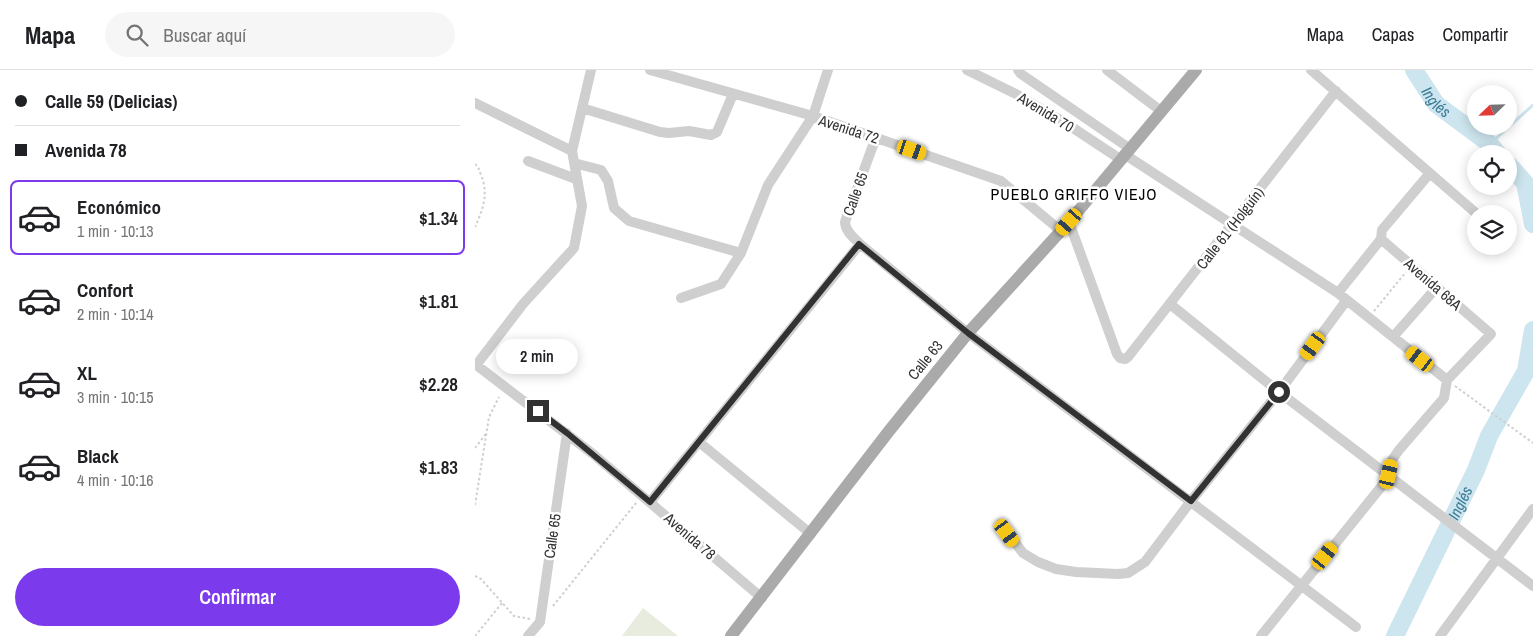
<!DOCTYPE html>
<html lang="es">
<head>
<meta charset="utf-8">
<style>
	:root { --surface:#fff; --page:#f6f6f6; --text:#202124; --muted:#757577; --line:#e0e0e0; --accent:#7c3aed }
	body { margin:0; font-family:"Archivo Narrow",sans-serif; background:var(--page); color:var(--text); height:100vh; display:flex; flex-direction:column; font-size:19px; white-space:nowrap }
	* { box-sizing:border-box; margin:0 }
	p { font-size:16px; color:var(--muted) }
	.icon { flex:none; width:28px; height:28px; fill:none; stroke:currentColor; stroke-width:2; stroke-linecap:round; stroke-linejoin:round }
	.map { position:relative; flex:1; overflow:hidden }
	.details { display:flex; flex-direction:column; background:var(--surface); width:475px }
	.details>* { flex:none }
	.hud { display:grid; align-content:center; height:110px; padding:0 15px; background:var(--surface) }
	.needle { width:32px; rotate:247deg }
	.buttons { position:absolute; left:992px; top:15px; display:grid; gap:10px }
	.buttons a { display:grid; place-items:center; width:50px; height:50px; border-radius:50%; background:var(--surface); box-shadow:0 2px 12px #0003; font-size:25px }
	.end { position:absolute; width:22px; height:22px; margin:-11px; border:6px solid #323232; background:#fff; box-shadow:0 0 0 2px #fff }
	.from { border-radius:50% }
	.bubble { position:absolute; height:35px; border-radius:18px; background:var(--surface); box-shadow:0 2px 12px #0003; font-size:16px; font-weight:600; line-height:35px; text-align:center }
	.car { position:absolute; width:15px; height:30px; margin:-15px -8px; border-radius:6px; box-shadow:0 0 4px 1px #0007; background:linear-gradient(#f5c518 24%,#345 0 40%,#f5c518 0 76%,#345 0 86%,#f5c518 0) }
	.hud b { display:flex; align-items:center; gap:18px; height:48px; font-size:19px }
	.hud b+b { border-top:1px solid var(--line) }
	.hud i { width:12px; height:12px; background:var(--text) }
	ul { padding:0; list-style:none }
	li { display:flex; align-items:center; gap:15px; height:75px; margin:0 10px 8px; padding:0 5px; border:2px solid transparent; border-radius:8px }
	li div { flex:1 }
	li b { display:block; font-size:19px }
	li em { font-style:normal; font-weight:600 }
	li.selected { border-color:var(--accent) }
	li>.icon { width:45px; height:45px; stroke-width:1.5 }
	.primary-button { display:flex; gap:10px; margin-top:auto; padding:10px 15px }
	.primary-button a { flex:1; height:58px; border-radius:30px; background:var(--accent); color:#fff; font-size:20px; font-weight:600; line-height:58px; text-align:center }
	header { display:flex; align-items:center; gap:30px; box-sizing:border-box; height:70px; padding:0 25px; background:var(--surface); border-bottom:1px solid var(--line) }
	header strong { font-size:24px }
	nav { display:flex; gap:28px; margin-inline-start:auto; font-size:18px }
	.search { width:350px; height:45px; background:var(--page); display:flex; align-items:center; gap:12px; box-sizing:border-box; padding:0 18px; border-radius:28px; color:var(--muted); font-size:19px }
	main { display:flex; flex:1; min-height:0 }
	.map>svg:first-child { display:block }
	.green { fill:#e7ecde }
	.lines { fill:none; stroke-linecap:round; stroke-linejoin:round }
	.stream { stroke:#cde5ee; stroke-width:3 }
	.river { stroke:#cde5ee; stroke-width:18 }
	.path { stroke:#cfcfcf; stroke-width:2; stroke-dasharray:2.5 2.5; stroke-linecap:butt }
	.minor { stroke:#cfcfcf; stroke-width:10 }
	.major { stroke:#aaa; stroke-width:12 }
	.route { stroke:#323232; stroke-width:6 }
	.labels { text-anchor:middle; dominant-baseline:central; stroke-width:5; stroke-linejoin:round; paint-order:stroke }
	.street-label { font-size:15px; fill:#323232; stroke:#fff }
	.water-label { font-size:16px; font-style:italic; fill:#3d7d98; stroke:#fff }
	.neighbourhood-label { font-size:16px; letter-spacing:1px; fill:#000; stroke:#fff }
</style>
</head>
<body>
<header>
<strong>Mapa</strong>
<div class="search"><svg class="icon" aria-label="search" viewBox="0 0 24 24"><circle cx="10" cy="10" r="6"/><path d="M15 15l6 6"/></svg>Buscar aquí</div>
<nav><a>Mapa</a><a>Capas</a><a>Compartir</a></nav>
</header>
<main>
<section class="details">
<div class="hud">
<b><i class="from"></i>Calle 59 (Delicias)</b>
<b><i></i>Avenida 78</b>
</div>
<ul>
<li class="selected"><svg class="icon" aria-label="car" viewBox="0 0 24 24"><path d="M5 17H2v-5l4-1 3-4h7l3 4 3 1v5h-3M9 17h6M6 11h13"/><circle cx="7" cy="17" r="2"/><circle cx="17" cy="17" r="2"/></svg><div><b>Económico</b><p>1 min · 10:13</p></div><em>$1.34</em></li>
<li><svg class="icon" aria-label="car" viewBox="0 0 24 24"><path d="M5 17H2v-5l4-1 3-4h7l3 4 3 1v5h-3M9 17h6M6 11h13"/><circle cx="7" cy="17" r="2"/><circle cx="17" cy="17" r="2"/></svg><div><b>Confort</b><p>2 min · 10:14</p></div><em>$1.81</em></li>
<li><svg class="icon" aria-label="car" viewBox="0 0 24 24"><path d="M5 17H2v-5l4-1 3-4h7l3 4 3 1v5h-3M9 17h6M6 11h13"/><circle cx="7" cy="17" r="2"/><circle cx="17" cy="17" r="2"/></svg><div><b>XL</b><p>3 min · 10:15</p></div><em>$2.28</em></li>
<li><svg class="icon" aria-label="car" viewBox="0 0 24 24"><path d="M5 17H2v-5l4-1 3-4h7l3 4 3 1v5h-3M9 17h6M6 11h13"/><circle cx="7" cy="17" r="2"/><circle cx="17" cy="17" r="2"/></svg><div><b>Black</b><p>4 min · 10:16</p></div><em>$1.83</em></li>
</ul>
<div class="primary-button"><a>Confirmar</a></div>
</section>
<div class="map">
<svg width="1058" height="566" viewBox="0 0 1058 566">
	<rect width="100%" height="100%" fill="#fff"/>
	<!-- green -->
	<path class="green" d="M 168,538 L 203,566 L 147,566 Z"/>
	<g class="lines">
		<!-- stream -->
		<path class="stream" d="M 1015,74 L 1058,35
			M 1051,301 L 1058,306"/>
		<!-- river -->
		<g class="river">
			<path id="s1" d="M 939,0 L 961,34 L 1015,74 L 1023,84"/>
			<path d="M 1034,95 L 1050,113 L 1058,154"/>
			<path id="s2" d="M 920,566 L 1001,400 L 1014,366 L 1051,301 L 1058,260"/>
		</g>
		<!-- path -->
		<path class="path" d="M 0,94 C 4,97 4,100 6,105 C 14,124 8,139 0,157
			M 899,241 L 931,202
			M 980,316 L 1058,373
			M 0,378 L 11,364
			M 0,435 L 14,347 L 24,327
			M 0,506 L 6,509 L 39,546 L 55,549
			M 78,536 L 161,433
			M 0,566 L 27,533"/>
		<!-- minor -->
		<path class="minor" d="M 175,0 L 338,46 L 526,111 L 586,161
			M 492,0 L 541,24 L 589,52 L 645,89
			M 543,0 L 546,4 L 654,78
			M 632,0 L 686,41
			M 836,0 L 1002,144
			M 0,33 L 97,81
			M 107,38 L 185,62 L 194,63 L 214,61 L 236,65 L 242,62 L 258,24
			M 401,67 L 370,152 C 370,161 379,168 385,174 L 493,263 L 881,557
			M 649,84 L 863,223 L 972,310
			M 53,91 L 101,109
			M 99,93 L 126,100 L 133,111 L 139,138 L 154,151 L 266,183
			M 594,152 L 642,284 L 645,288 L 650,289 L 653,287 L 861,21
			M 906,169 L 907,160 L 955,103
			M 863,223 L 906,169
			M 206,228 L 246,214 L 266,183 L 293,115 L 338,46 L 353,0
			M 695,234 L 804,322 L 1058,516
			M 918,267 L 962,217
			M 0,294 L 118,384 L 287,528
			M 2,294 L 48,234 L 99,178 L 107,136 L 97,81 L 116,0
			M 224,372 L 336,464
			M 175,432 L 385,174
			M 526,454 L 548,483 L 563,492 L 581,499 L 601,502 L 643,504 L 653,503 L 670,492 L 716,431 L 804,322 L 871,231
			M 53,566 L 65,552 L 92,363
			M 786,566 L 910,412 L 914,404 L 917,390 L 924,380 L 969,328 L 972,310 L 1016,264 L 906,169
			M 965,566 L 1058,439"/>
		<!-- major -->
		<path class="major" d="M 256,566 L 414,361 L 493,263 L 594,152 L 721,0"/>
	</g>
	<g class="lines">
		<!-- route -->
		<path class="route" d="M 63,341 L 92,363 L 175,432 L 384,174 L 493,263 L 716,431 L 804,322"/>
	</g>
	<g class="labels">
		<!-- street labels -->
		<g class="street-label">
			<text transform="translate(571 42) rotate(31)">Avenida 70</text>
			<text transform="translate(374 59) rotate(18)">Avenida 72</text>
			<text transform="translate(380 124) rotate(-70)">Calle 65</text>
			<text transform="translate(755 158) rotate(-52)">Calle 61 (Holguín)</text>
			<text transform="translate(958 214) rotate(41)">Avenida 68A</text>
			<text transform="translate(450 290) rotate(-51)">Calle 63</text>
			<text transform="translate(77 466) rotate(-82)">Calle 65</text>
			<text transform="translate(215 466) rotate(41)">Avenida 78</text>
		</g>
		<!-- water labels -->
		<g class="water-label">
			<text stroke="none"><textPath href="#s1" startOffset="39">Inglés</textPath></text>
			<text stroke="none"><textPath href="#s2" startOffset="148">Inglés</textPath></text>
		</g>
		<!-- neighbourhood labels -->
		<g class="neighbourhood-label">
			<text x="599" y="124">PUEBLO GRIFFO VIEJO</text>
		</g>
	</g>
</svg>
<div class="buttons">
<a><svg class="needle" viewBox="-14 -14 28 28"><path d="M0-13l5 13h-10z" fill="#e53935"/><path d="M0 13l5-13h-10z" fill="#757577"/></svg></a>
<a><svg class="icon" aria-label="locate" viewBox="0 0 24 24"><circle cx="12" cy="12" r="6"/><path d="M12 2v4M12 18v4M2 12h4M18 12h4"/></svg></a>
<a><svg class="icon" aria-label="layers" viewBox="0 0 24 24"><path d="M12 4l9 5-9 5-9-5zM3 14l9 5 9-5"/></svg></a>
</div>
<i class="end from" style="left:804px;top:322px"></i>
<i class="end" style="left:63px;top:341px"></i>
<div class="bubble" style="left:21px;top:269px;width:82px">2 min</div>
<i class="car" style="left:437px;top:80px;rotate:109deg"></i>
<i class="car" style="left:594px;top:152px;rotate:221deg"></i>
<i class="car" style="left:838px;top:276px;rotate:216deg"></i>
<i class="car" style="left:945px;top:289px;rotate:308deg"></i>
<i class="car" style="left:914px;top:404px;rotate:13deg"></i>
<i class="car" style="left:532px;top:463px;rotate:144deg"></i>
<i class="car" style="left:850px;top:486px;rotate:39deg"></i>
</div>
</main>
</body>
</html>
